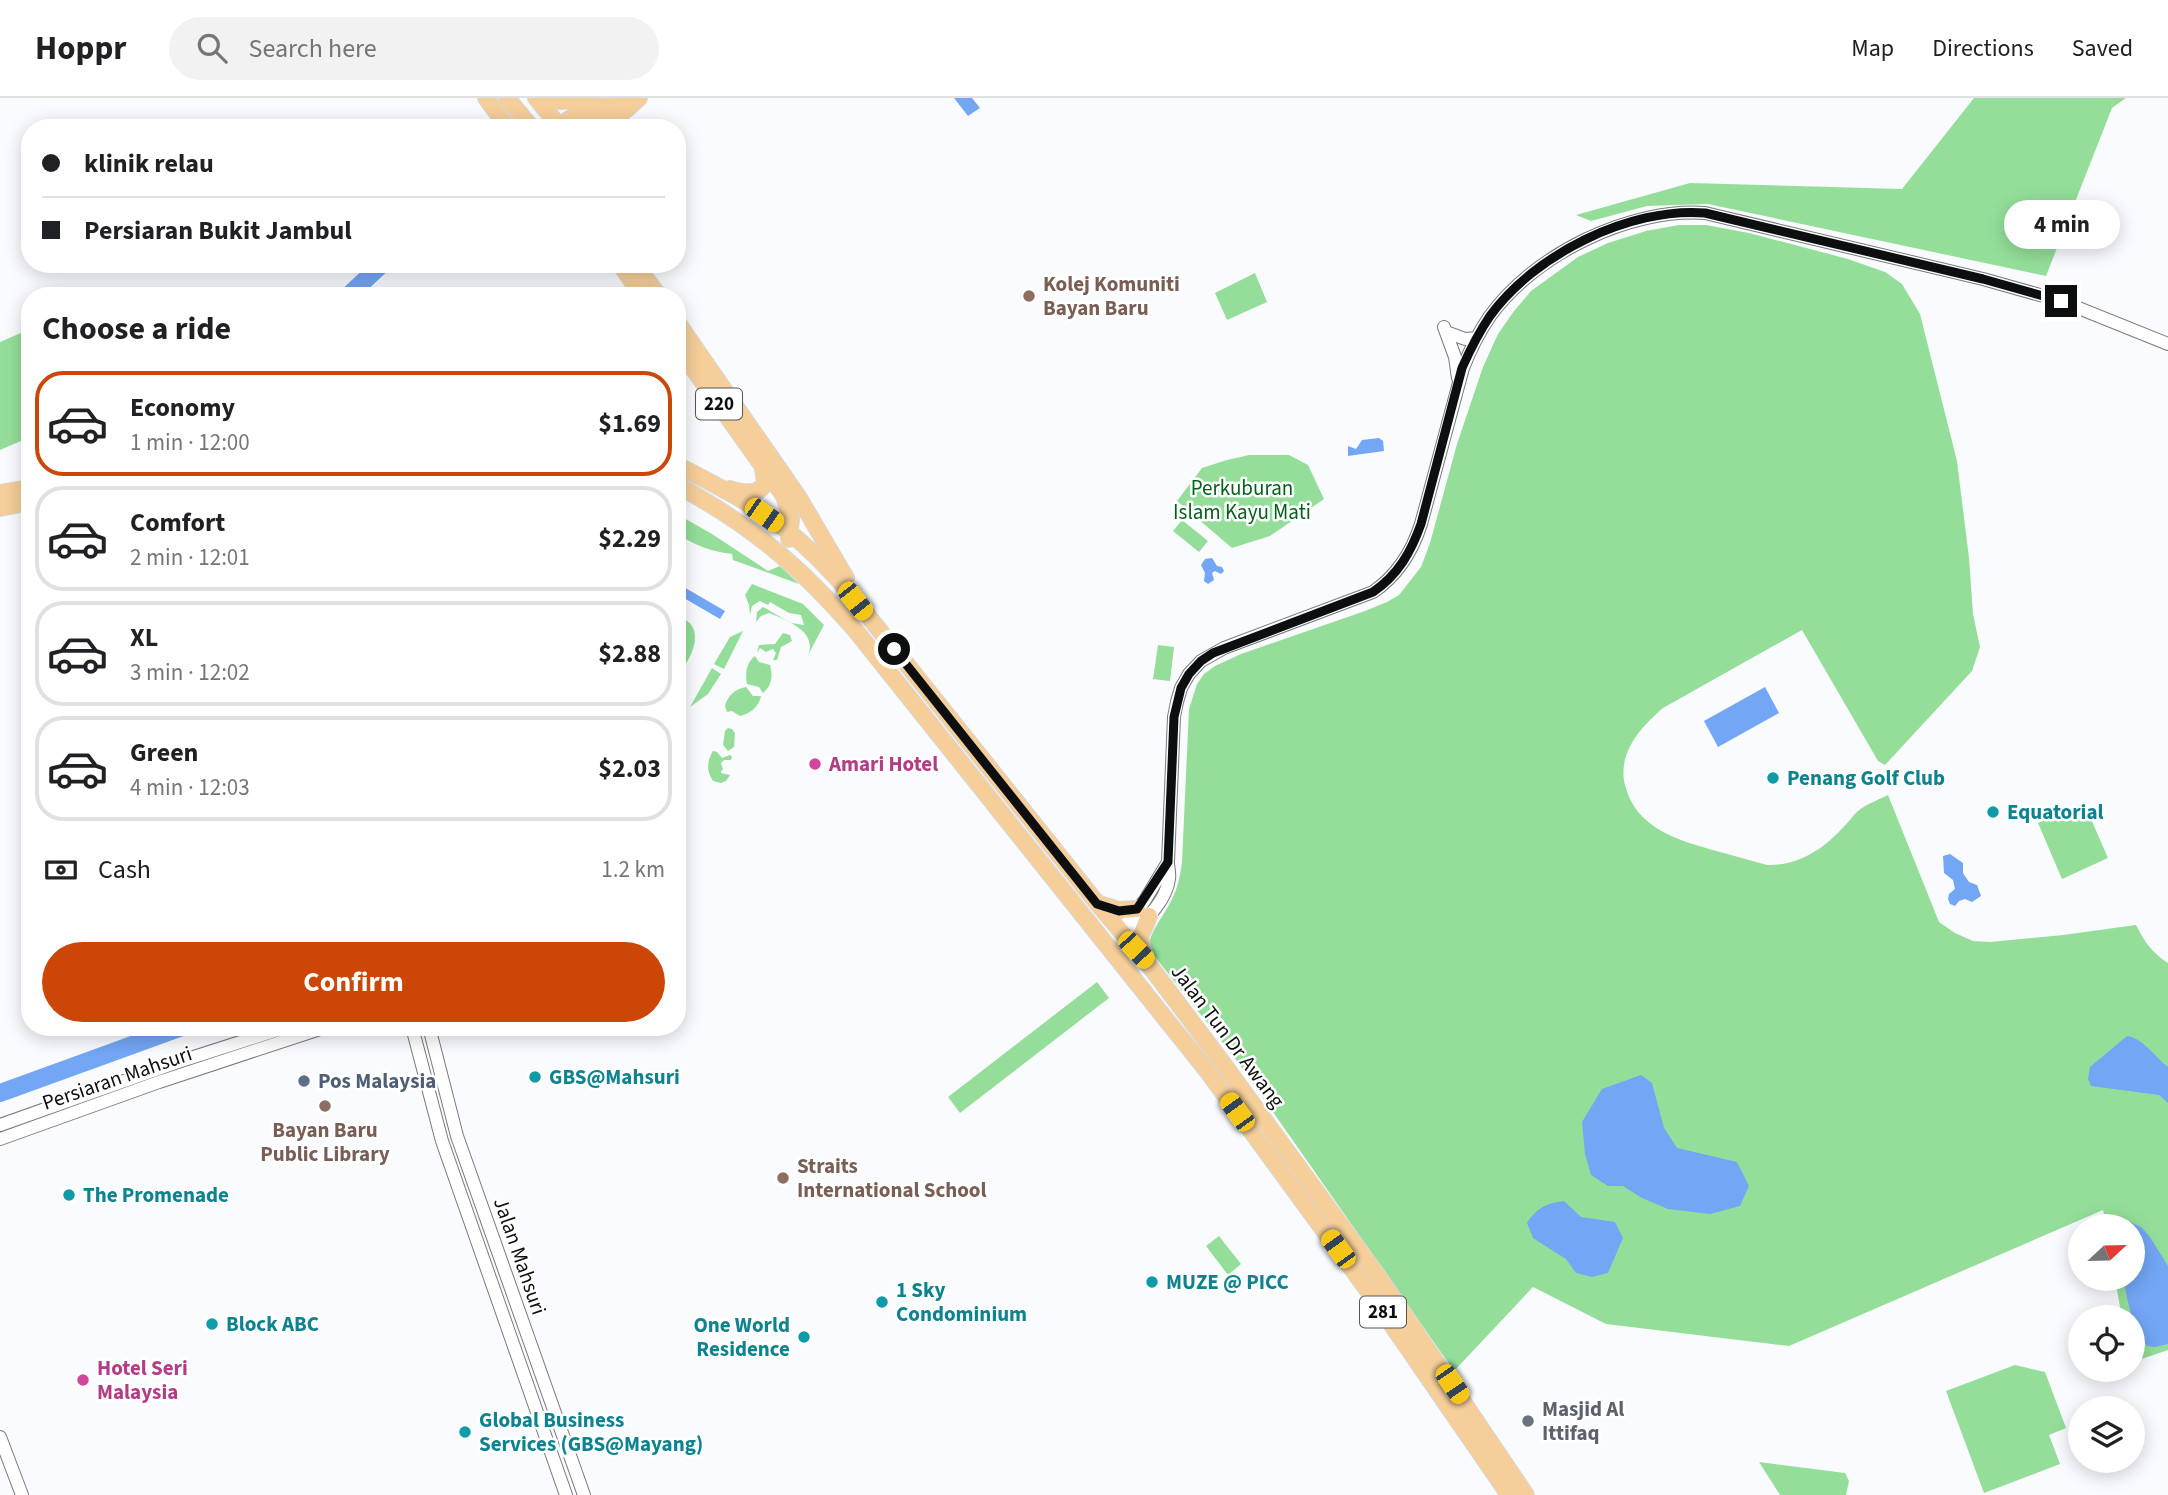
<!DOCTYPE html>
<html lang="en">
<head>
<meta charset="utf-8">
<style>
	:root { --surface:#fff; --page:#f2f2f2; --text:#202124; --muted:#757577; --line:#e0e0e0; --accent:#cc4607 }
	body { margin:0; font-family:"Source Sans 3",sans-serif; background:var(--page); color:var(--text); height:100vh; display:flex; flex-direction:column; font-size:26px; white-space:nowrap }
	* { box-sizing:border-box; margin:0 }
	p { font-size:23px; color:var(--muted) }
	.icon { flex:none; width:38px; height:38px; fill:none; stroke:currentColor; stroke-width:2; stroke-linecap:round; stroke-linejoin:round }
	.map { position:relative; flex:1; overflow:hidden }
	.drawer { position:absolute; left:21px; top:189px; width:665px; height:749px; display:flex; flex-direction:column; background:var(--surface); border-radius:28px; box-shadow:0 4px 18px #0003 }
	.drawer>* { flex:none }
	.top-card { position:absolute; left:21px; top:21px; width:665px; height:154px; border-radius:28px; box-shadow:0 4px 18px #0003; display:grid; align-content:center; height:154px; padding:0 21px; background:var(--surface) }
	.needle { width:46px; rotate:68deg }
	.controls { position:absolute; left:2068px; top:1116px; display:grid; gap:14px }
	.controls a { display:grid; place-items:center; width:77px; height:77px; border-radius:50%; background:var(--surface); box-shadow:0 4px 18px #0003; font-size:35px }
	.end { position:absolute; width:32px; height:32px; margin:-16px; border:9px solid #0d0e0f; background:#fff; box-shadow:0 0 0 4px #fff }
	.from { border-radius:50% }
	.bubble { position:absolute; height:49px; border-radius:24px; background:var(--surface); box-shadow:0 4px 18px #0003; font-size:23px; font-weight:700; line-height:49px; text-align:center }
	.car { position:absolute; width:21px; height:42px; margin:-21px -10px; border-radius:9px; box-shadow:0 0 5px 2px #0007; background:linear-gradient(#f5c518 24%,#345 0 40%,#f5c518 0 76%,#345 0 86%,#f5c518 0) }
	.top-card b { display:flex; align-items:center; gap:24px; height:66px; font-size:26px }
	.top-card b+b { border-top:2px solid var(--line) }
	.top-card i { width:18px; height:18px; background:var(--text) }
	ul { padding:0; list-style:none }
	li { display:flex; align-items:center; gap:21px; height:105px; margin:0 14px 10px; padding:0 7px; border:4px solid var(--line); border-radius:28px }
	li div { flex:1 }
	li b { display:block; font-size:26px }
	li em { font-style:normal; font-weight:700 }
	li.selected { border-color:var(--accent) }
	li>.icon { width:63px; height:63px; stroke-width:1.5 }
	h2 { padding:0 21px; font-size:32px; line-height:84px }
	.pay { display:flex; align-items:center; gap:18px; height:77px; padding:0 21px; font-size:26px }
	.pay p { margin-inline-start:auto }
	.action { display:flex; gap:14px; margin-top:auto; padding:14px 21px }
	.action a { flex:1; height:80px; border-radius:42px; background:var(--accent); color:#fff; font-size:28px; font-weight:700; line-height:80px; text-align:center }
	header { display:flex; align-items:center; gap:42px; box-sizing:border-box; height:98px; padding:0 35px; background:var(--surface); border-bottom:2px solid var(--line) }
	header strong { font-size:33px }
	nav { display:flex; gap:38px; margin-inline-start:auto; font-size:24px }
	.search { width:490px; height:63px; background:var(--page); display:flex; align-items:center; gap:18px; box-sizing:border-box; padding:0 24px; border-radius:38px; color:var(--muted); font-size:26px }
	.map>svg:first-child { display:block }
	.green { fill:#94de9a }
	.water { fill:#73a6f5 }
	.lines { fill:none; stroke-linecap:round; stroke-linejoin:round }
	.river { stroke:#73a6f5; stroke-width:18 }
	.tertiary-casing { stroke:#787a7f; stroke-width:14 }
	.primary-casing { stroke:#d8d8d9; stroke-width:18 }
	.tertiary { stroke:#fff; stroke-width:12 }
	.primary { stroke:#f5ce99; stroke-width:16 }
	.route { stroke:#0d0e0f; stroke-width:9 }
	.education-dot { fill:#8d6e63; stroke:#fff; stroke-width:2.5 }
	.hotel-dot { fill:#d1479c; stroke:#fff; stroke-width:2.5 }
	.culture-dot { fill:#0f9aa8; stroke:#fff; stroke-width:2.5 }
	.service-dot { fill:#5c6f8a; stroke:#fff; stroke-width:2.5 }
	.worship-dot { fill:#6b7280; stroke:#fff; stroke-width:2.5 }
	.labels { text-anchor:middle; dominant-baseline:central; stroke-width:5; stroke-linejoin:round; paint-order:stroke }
	.shield { fill:#fff; stroke:#565657; stroke-width:2 }
	.shield-label { font-size:19px; font-weight:bold; fill:#0d0e0f }
	.education-label { font-size:21px; font-weight:bold; fill:#785e54; stroke:#fff; text-anchor:start }
	.park-label { font-size:21px; fill:#045f1d; stroke:#fff }
	.hotel-label { font-size:21px; font-weight:bold; fill:#b23c85; stroke:#fff; text-anchor:start }
	.culture-label { font-size:21px; font-weight:bold; fill:#0d838f; stroke:#fff; text-anchor:start }
	.street-label { font-size:21px; fill:#0d0e0f; stroke:#fff }
	.service-label { font-size:21px; font-weight:bold; fill:#4e5e75; stroke:#fff; text-anchor:start }
	.worship-label { font-size:21px; font-weight:bold; fill:#5b616d; stroke:#fff; text-anchor:start }
</style>
</head>
<body>
<header>
<strong>Hoppr</strong>
<div class="search"><svg class="icon" aria-label="search" viewBox="0 0 24 24"><circle cx="10" cy="10" r="6"/><path d="M15 15l6 6"/></svg>Search here</div>
<nav><a>Map</a><a>Directions</a><a>Saved</a></nav>
</header>
<div class="map">
<svg width="2168" height="1397" viewBox="0 0 2168 1397">
	<rect width="100%" height="100%" fill="#fafbfe"/>
	<!-- green -->
	<path class="green" d="M 1974,0 L 2126,0 L 2112,10 L 2046,178 L 1708,106 L 1647,108 L 1591,123 L 1576,117 L 1690,85 L 1902,91 Z
		M 1679,127 L 1706,127 L 1749,135 L 1848,161 L 1885,174 L 1902,186 L 1920,216 L 1957,363 L 1969,460 L 1973,516 L 1980,549 L 1972,573 L 1885,667 L 1878,663 L 1802,532 L 1663,610 C 1641,629 1617,655 1625,687 C 1636,732 1681,743 1720,754 C 1736,758 1751,763 1767,767 C 1805,768 1832,744 1854,717 C 1861,708 1878,702 1888,697 L 1939,824 L 1955,835 L 1973,843 L 1990,844 L 2063,837 L 2136,827 C 2144,843 2152,855 2168,865 L 2168,1252 L 2133,1264 L 2133,1220 L 2122,1220 L 2115,1181 L 2133,1181 L 2133,1129 L 2107,1129 L 2103,1112 L 1789,1248 L 1606,1226 L 1533,1189 L 1454,1273 L 1238,964 L 1148,850 C 1151,831 1163,819 1171,803 C 1178,790 1180,778 1182,764 L 1189,611 L 1197,586 L 1204,576 L 1215,568 L 1241,556 L 1365,513 L 1387,504 L 1399,497 L 1421,469 L 1430,445 L 1457,346 L 1483,269 L 1498,236 L 1514,213 L 1531,193 L 1578,159 L 1608,145 L 1646,133 Z
		M 1255,175 L 1267,204 L 1227,222 L 1215,195 Z
		M 30,231 L 30,339 L 0,352 L 0,244 Z
		M 1249,357 L 1289,357 L 1308,367 L 1324,401 L 1270,438 L 1232,450 L 1177,403 L 1202,370 L 1227,362 Z
		M 677,416 L 712,436 L 768,473 L 780,468 L 799,486 L 733,462 L 732,456 C 712,454 695,447 677,436 Z
		M 1182,422 L 1208,443 L 1199,454 L 1173,433 Z
		M 752,486 L 803,506 L 824,527 L 808,557 C 818,534 787,522 769,515 L 761,518 L 756,524 L 757,514 L 763,509 L 791,525 L 804,527 L 801,517 L 789,515 L 770,504 L 768,507 L 760,503 L 752,508 L 750,517 L 749,507 L 745,497 Z
		M 677,517 C 682,520 689,523 692,528 C 701,543 688,566 677,577 Z
		M 743,533 L 724,571 L 714,566 L 730,539 Z
		M 783,535 L 790,537 L 792,543 L 781,549 L 777,562 L 773,562 L 776,555 L 773,551 L 766,554 L 760,550 L 757,555 L 759,547 L 775,546 Z
		M 1158,547 L 1174,549 L 1170,583 L 1153,581 Z
		M 755,558 L 759,564 L 770,567 C 773,577 772,588 763,595 L 759,589 L 747,586 C 745,576 746,565 755,558 Z
		M 712,570 L 721,576 L 708,596 L 690,609 Z
		M 746,589 L 753,598 L 761,598 C 759,609 751,615 740,618 L 732,613 L 727,614 L 725,608 C 728,597 735,591 746,589 Z
		M 728,630 L 732,631 L 735,635 L 734,649 L 728,653 L 723,647 L 725,633 Z
		M 713,653 L 717,654 L 722,660 L 730,657 L 732,659 L 731,662 L 724,662 L 721,665 L 723,672 L 721,673 L 721,675 L 730,677 L 726,683 L 721,685 L 713,683 C 706,673 707,663 713,653 Z
		M 2084,705 L 2108,760 L 2062,781 L 2038,725 Z
		M 1097,884 L 1109,900 L 960,1015 L 948,999 Z
		M 1219,1138 L 1241,1166 L 1228,1177 L 1206,1148 Z
		M 2015,1267 L 2045,1274 L 2066,1330 L 2049,1337 L 2060,1366 L 1984,1395 L 1946,1293 Z
		M 1759,1364 L 1845,1375 L 1849,1383 L 1846,1397 L 1780,1397 Z"/>
	<!-- water -->
	<path class="water" d="M 954,0 L 972,0 L 980,10 L 968,18 Z
		M 1379,340 L 1383,343 L 1384,353 L 1348,358 L 1348,348 L 1356,351 L 1362,342 Z
		M 1212,460 L 1217,468 L 1222,469 L 1224,473 L 1221,476 L 1215,473 L 1212,475 L 1214,482 L 1208,486 L 1204,483 L 1205,475 L 1201,467 L 1205,461 Z
		M 682,488 L 725,513 L 720,521 L 677,496 L 677,490 Z
		M 1765,589 L 1779,615 L 1718,649 L 1704,623 Z
		M 1950,756 L 1963,765 L 1963,775 L 1969,784 L 1977,787 L 1981,798 L 1972,804 L 1965,801 L 1959,803 L 1955,808 L 1950,806 L 1948,801 L 1949,796 L 1955,791 L 1953,782 L 1944,775 L 1943,758 Z
		M 2127,938 C 2143,940 2155,959 2168,969 L 2168,1005 L 2159,997 L 2091,988 L 2088,981 L 2090,969 Z
		M 1641,977 L 1652,985 L 1664,1030 L 1677,1050 L 1737,1064 L 1749,1088 L 1740,1108 L 1710,1116 L 1668,1111 L 1642,1100 L 1623,1088 L 1608,1088 L 1591,1077 L 1585,1056 L 1582,1024 L 1602,991 Z
		M 1564,1103 L 1581,1119 L 1615,1124 L 1623,1140 L 1608,1175 L 1592,1179 L 1576,1175 L 1566,1161 L 1533,1140 L 1527,1125 C 1537,1110 1546,1105 1564,1103 Z
		M 2130,1124 L 2141,1129 L 2150,1139 L 2168,1168 L 2168,1246 L 2155,1249 L 2147,1248 C 2134,1234 2126,1200 2124,1181 L 2133,1181 L 2133,1129 L 2119,1129 L 2121,1126 Z"/>
	<g class="lines">
		<!-- river -->
		<path class="river" d="M 348,198 L 382,166
			M 0,995 L 182,929"/>
		<!-- tertiary casing -->
		<g class="tertiary-casing">
			<path id="tertiary" d="M 1444,229 L 1455,259 L 1458,280
				M 1449,235 L 1465,241 L 1477,240
				M 1120,834 L 1145,802 L 1168,764
				M 1126,841 C 1142,825 1166,805 1169,781 C 1170,776 1168,769 1168,764 L 1174,619 L 1177,604 L 1181,590 L 1189,576 L 1201,563 L 1224,550 L 1373,494 C 1398,477 1412,454 1421,426 L 1463,270 C 1470,252 1479,234 1490,218 C 1535,156 1629,110 1705,115 L 1983,181 L 2061,203 L 2168,246
				M 412,929 L 442,1043 L 566,1397
				M 429,929 L 457,1038 L 584,1397
				M 0,1027 L 175,965 L 287,929
				M 0,1041 L 159,984 L 326,929
				M 0,1339 L 22,1397"/>
		</g>
		<!-- primary casing -->
		<g class="primary-casing">
			<path id="primary" d="M 486,0 L 508,30
				M 507,0 L 532,30
				M 536,0 L 561,30
				M 548,0 L 561,3 L 581,0
				M 562,30 L 569,21 L 599,0
				M 577,30 L 625,0
				M 610,30 L 619,18 L 639,0
				M 620,166 L 642,198
				M 635,166 L 659,198
				M 677,224 L 799,400 L 846,480
				M 677,248 L 784,398 L 791,421 L 789,441
				M 677,367 C 716,387 756,407 790,435 C 810,451 828,470 845,489 L 1097,805 L 1146,863 L 1222,964 L 1380,1181 L 1526,1397
				M 677,387 C 752,428 800,468 856,533 L 1208,974 L 1374,1201 L 1509,1397
				M 730,391 C 743,395 759,398 765,385 L 763,370
				M 0,395 L 30,390
				M 0,410 L 30,404
				M 1097,805 L 1119,812 L 1137,811
				M 1145,861 L 1140,840 L 1149,818"/>
		</g>
		<!-- tertiary -->
		<use href="#tertiary" class="tertiary"/>
		<!-- primary -->
		<use href="#primary" class="primary"/>
	</g>
	<g class="lines">
		<!-- route -->
		<path class="route" d="M 894,551 L 1097,806 L 1119,813 L 1137,811 L 1168,764 L 1174,619 L 1181,590 L 1189,576 L 1201,563 L 1213,555 L 1373,494 C 1398,477 1411,454 1421,426 L 1462,270 C 1470,252 1479,234 1490,218 C 1534,157 1629,109 1705,115 L 1983,181 L 2061,203"/>
	</g>
	<!-- markers -->
	<g class="education-dot">
		<circle cx="1029" cy="198" r="7"/>
		<circle cx="325" cy="1008" r="7"/>
		<circle cx="783" cy="1080" r="7"/>
	</g>
	<g class="hotel-dot">
		<circle cx="815" cy="666" r="7"/>
		<circle cx="83" cy="1282" r="7"/>
	</g>
	<g class="culture-dot">
		<circle cx="1773" cy="680" r="7"/>
		<circle cx="1993" cy="714" r="7"/>
		<circle cx="535" cy="979" r="7"/>
		<circle cx="69" cy="1097" r="7"/>
		<circle cx="1152" cy="1184" r="7"/>
		<circle cx="882" cy="1204" r="7"/>
		<circle cx="212" cy="1226" r="7"/>
		<circle cx="804" cy="1239" r="7"/>
		<circle cx="465" cy="1334" r="7"/>
	</g>
	<circle class="service-dot" cx="304" cy="983" r="7"/>
	<circle class="worship-dot" cx="1528" cy="1323" r="7"/>
	<g class="labels">
		<!-- shield labels -->
		<g class="shield">
			<rect x="696" y="290.5" width="46" height="31" rx="5"/>
			<rect x="1360" y="1198.5" width="46" height="31" rx="5"/>
		</g>
		<g class="shield-label">
			<text x="719" y="306">220</text>
			<text x="1383" y="1214">281</text>
		</g>
		<!-- education labels -->
		<g class="education-label">
			<text x="1043" y="186">Kolej Komuniti<tspan x="1043" dy="24">Bayan Baru</tspan></text>
			<text x="325" y="1032" text-anchor="middle">Bayan Baru<tspan x="325" dy="24">Public Library</tspan></text>
			<text x="797" y="1068">Straits<tspan x="797" dy="24">International School</tspan></text>
		</g>
		<!-- park labels -->
		<g class="park-label">
			<text x="1242" y="390">Perkuburan<tspan x="1242" dy="24">Islam Kayu Mati</tspan></text>
		</g>
		<!-- hotel labels -->
		<g class="hotel-label">
			<text x="829" y="666">Amari Hotel</text>
			<text x="97" y="1270">Hotel Seri<tspan x="97" dy="24">Malaysia</tspan></text>
		</g>
		<!-- culture labels -->
		<g class="culture-label">
			<text x="1787" y="680">Penang Golf Club</text>
			<text x="2007" y="714">Equatorial</text>
			<text x="549" y="979">GBS@Mahsuri</text>
			<text x="83" y="1097">The Promenade</text>
			<text x="1166" y="1184">MUZE @ PICC</text>
			<text x="896" y="1192">1 Sky<tspan x="896" dy="24">Condominium</tspan></text>
			<text x="226" y="1226">Block ABC</text>
			<text x="790" y="1227" text-anchor="end">One World<tspan x="790" dy="24">Residence</tspan></text>
			<text x="479" y="1322">Global Business<tspan x="479" dy="24">Services (GBS@Mayang)</tspan></text>
		</g>
		<!-- street labels -->
		<g class="street-label">
			<text transform="translate(1228 938) rotate(53)">Jalan Tun Dr Awang</text>
			<text transform="translate(117 980) rotate(-19)">Persiaran Mahsuri</text>
			<text transform="translate(520 1158) rotate(71)">Jalan Mahsuri</text>
		</g>
		<!-- service labels -->
		<g class="service-label">
			<text x="318" y="983">Pos Malaysia</text>
		</g>
		<!-- worship labels -->
		<g class="worship-label">
			<text x="1542" y="1311">Masjid Al<tspan x="1542" dy="24">Ittifaq</tspan></text>
		</g>
	</g>
</svg>
<div class="controls">
<a><svg class="needle" viewBox="-14 -14 28 28"><path d="M0-13l5 13h-10z" fill="#e53935"/><path d="M0 13l5-13h-10z" fill="#757577"/></svg></a>
<a><svg class="icon" aria-label="locate" viewBox="0 0 24 24"><circle cx="12" cy="12" r="6"/><path d="M12 2v4M12 18v4M2 12h4M18 12h4"/></svg></a>
<a><svg class="icon" aria-label="layers" viewBox="0 0 24 24"><path d="M12 4l9 5-9 5-9-5zM3 14l9 5 9-5"/></svg></a>
</div>
<i class="end from" style="left:894px;top:551px"></i>
<i class="end" style="left:2061px;top:203px"></i>
<div class="bubble" style="left:2004px;top:102px;width:116px">4 min</div>
<i class="car" style="left:764px;top:417px;rotate:125deg"></i>
<i class="car" style="left:855px;top:503px;rotate:142deg"></i>
<i class="car" style="left:1136px;top:852px;rotate:137deg"></i>
<i class="car" style="left:1237px;top:1014px;rotate:324deg"></i>
<i class="car" style="left:1338px;top:1151px;rotate:324deg"></i>
<i class="car" style="left:1452px;top:1286px;rotate:146deg"></i>
<div class="top-card">
<b><i class="from"></i>klinik relau</b>
<b><i></i>Persiaran Bukit Jambul</b>
</div>
<section class="drawer">
<h2>Choose a ride</h2>
<ul>
<li class="selected"><svg class="icon" aria-label="car" viewBox="0 0 24 24"><path d="M5 17H2v-5l4-1 3-4h7l3 4 3 1v5h-3M9 17h6M6 11h13"/><circle cx="7" cy="17" r="2"/><circle cx="17" cy="17" r="2"/></svg><div><b>Economy</b><p>1 min · 12:00</p></div><em>$1.69</em></li>
<li><svg class="icon" aria-label="car" viewBox="0 0 24 24"><path d="M5 17H2v-5l4-1 3-4h7l3 4 3 1v5h-3M9 17h6M6 11h13"/><circle cx="7" cy="17" r="2"/><circle cx="17" cy="17" r="2"/></svg><div><b>Comfort</b><p>2 min · 12:01</p></div><em>$2.29</em></li>
<li><svg class="icon" aria-label="car" viewBox="0 0 24 24"><path d="M5 17H2v-5l4-1 3-4h7l3 4 3 1v5h-3M9 17h6M6 11h13"/><circle cx="7" cy="17" r="2"/><circle cx="17" cy="17" r="2"/></svg><div><b>XL</b><p>3 min · 12:02</p></div><em>$2.88</em></li>
<li><svg class="icon" aria-label="car" viewBox="0 0 24 24"><path d="M5 17H2v-5l4-1 3-4h7l3 4 3 1v5h-3M9 17h6M6 11h13"/><circle cx="7" cy="17" r="2"/><circle cx="17" cy="17" r="2"/></svg><div><b>Green</b><p>4 min · 12:03</p></div><em>$2.03</em></li>
</ul>
<div class="pay"><svg class="icon" aria-label="cash" viewBox="0 0 24 24"><path d="M3 7h18v10H3z"/><circle cx="12" cy="12" r="2"/></svg>Cash<p>1.2 km</p></div>
<div class="action"><a>Confirm</a></div>
</section>
</div>
</body>
</html>
